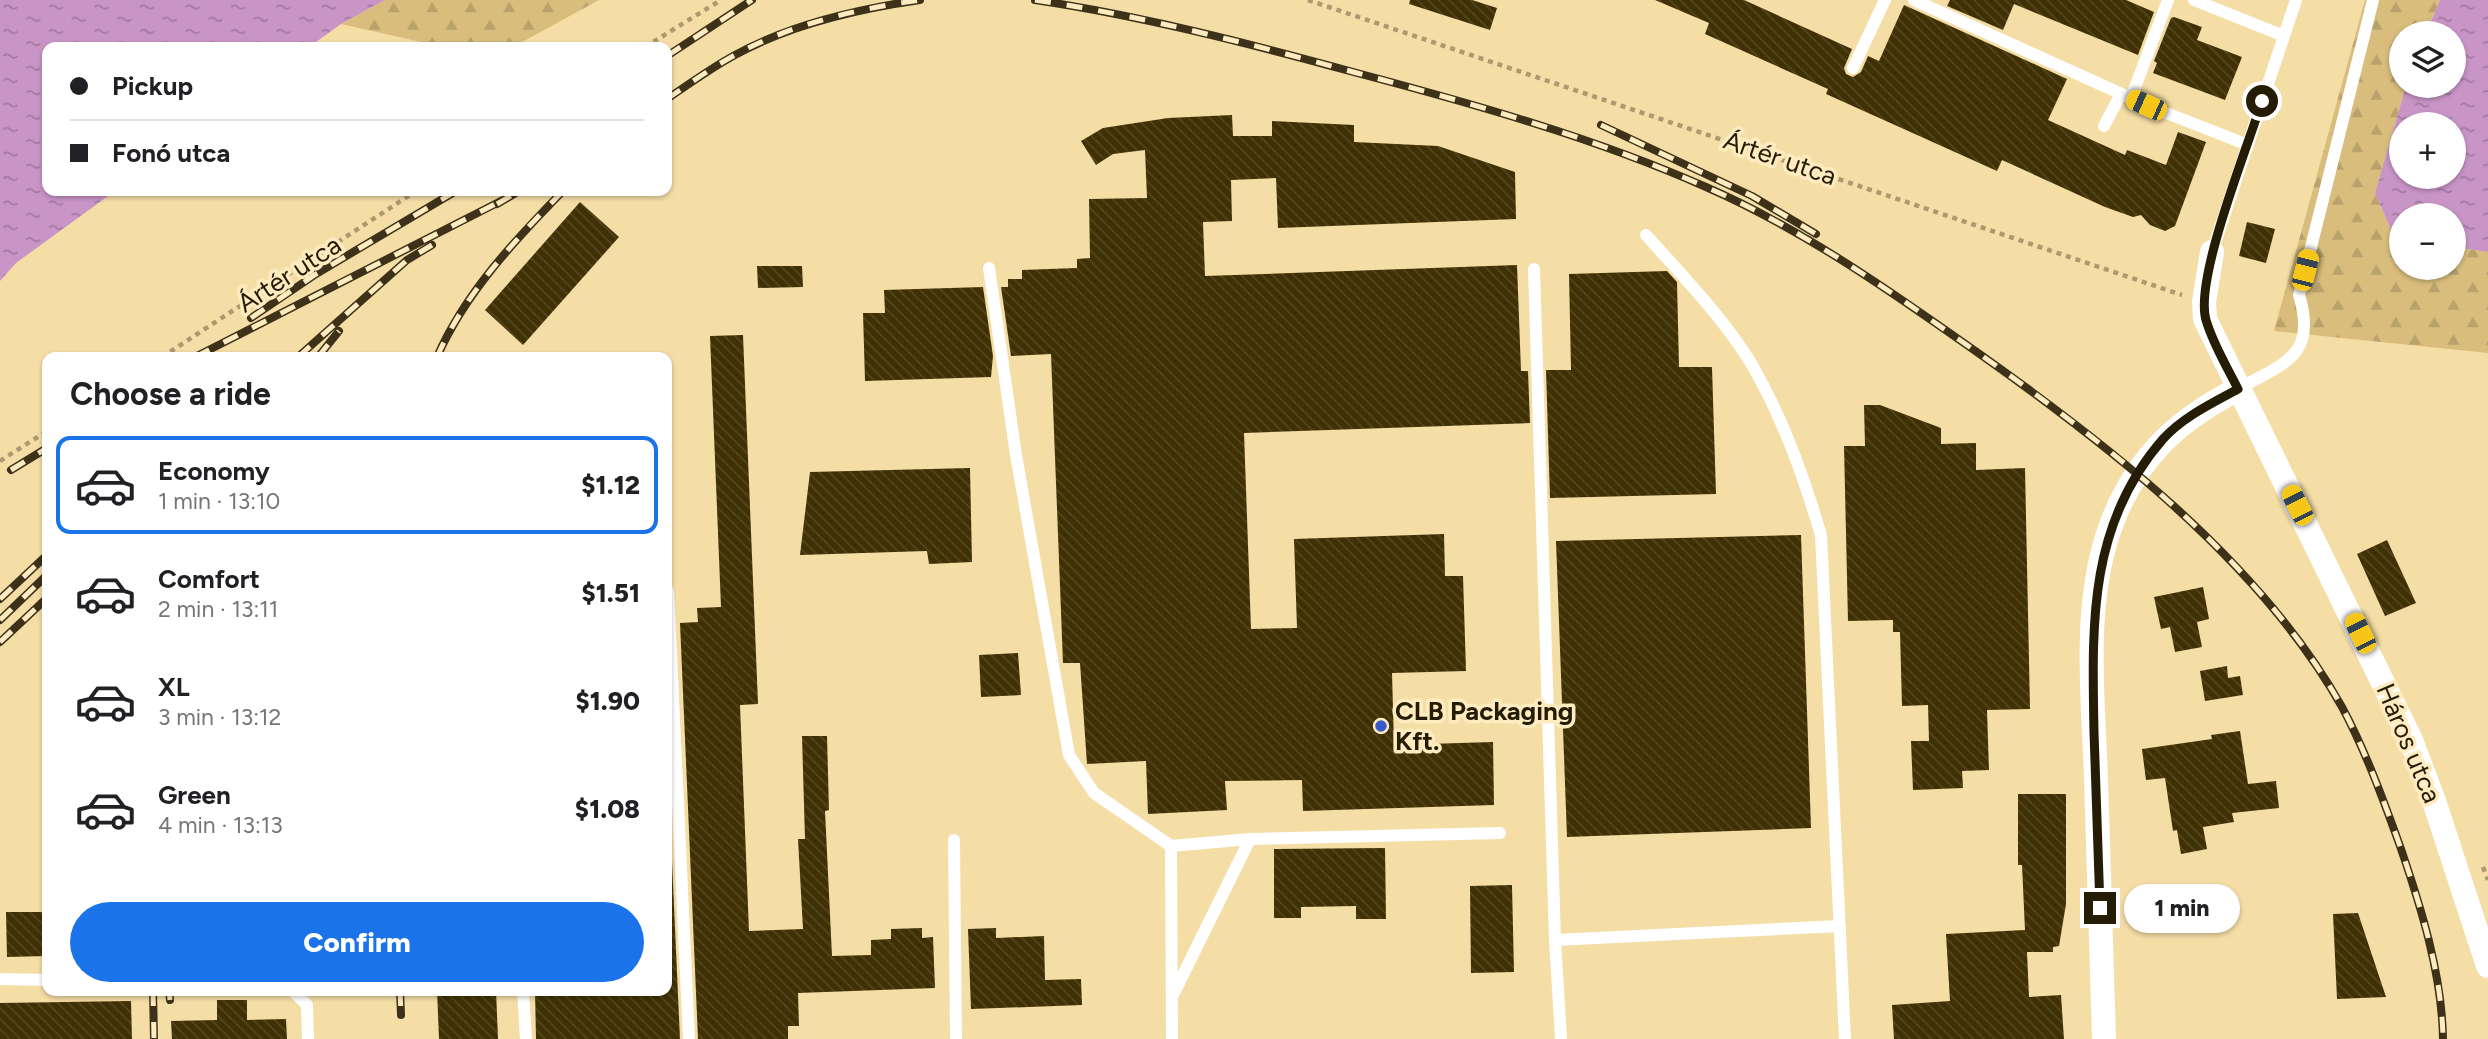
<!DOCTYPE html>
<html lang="en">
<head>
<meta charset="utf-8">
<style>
	:root { --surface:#fff; --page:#f6f6f6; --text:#202124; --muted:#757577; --line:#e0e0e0; --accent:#1a73e8 }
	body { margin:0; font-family:Figtree,sans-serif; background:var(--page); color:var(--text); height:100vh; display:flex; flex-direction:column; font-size:26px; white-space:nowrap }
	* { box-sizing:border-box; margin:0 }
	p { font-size:23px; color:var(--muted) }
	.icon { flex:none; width:38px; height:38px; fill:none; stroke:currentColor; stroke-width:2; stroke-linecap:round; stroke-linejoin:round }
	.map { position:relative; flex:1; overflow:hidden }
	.drawer { position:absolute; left:42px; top:352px; width:630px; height:644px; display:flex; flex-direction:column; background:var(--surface); border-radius:14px; box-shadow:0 2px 5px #0004 }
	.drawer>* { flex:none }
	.hud { position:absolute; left:42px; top:42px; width:630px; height:154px; border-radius:14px; box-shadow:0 2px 5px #0004; display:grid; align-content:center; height:154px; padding:0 28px; background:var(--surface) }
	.buttons { position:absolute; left:2389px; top:21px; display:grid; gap:14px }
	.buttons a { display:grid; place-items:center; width:77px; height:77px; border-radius:50%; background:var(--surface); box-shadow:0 2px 5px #0004; font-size:35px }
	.end { position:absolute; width:32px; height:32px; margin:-16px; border:9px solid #251c06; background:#fff; box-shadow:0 0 0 4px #fff }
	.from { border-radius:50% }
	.bubble { position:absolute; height:49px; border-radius:24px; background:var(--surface); box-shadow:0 2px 5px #0004; font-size:23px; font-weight:800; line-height:49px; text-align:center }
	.car { position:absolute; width:21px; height:42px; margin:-21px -10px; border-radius:9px; box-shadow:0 0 5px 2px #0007; background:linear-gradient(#f5c518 24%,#345 0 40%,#f5c518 0 76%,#345 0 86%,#f5c518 0) }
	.hud b { display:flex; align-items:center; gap:24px; height:66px; font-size:26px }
	.hud b+b { border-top:2px solid var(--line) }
	.hud i { width:18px; height:18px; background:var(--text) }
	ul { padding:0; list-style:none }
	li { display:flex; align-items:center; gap:21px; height:98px; margin:0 14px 10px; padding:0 14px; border:4px solid transparent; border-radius:14px }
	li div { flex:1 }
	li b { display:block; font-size:26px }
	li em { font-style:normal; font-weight:800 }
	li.selected { border-color:var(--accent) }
	li>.icon { width:63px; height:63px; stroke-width:1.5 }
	h2 { padding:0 28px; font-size:32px; line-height:84px }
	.button { display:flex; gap:14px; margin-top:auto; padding:14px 28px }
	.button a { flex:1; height:80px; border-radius:42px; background:var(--accent); color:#fff; font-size:28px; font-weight:800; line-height:80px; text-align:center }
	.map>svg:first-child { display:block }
	.forest { fill:url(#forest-firs) }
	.water { fill:url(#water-ripples); fill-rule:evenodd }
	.building { fill:url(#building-back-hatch) }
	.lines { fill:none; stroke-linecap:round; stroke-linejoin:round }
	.path { stroke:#ac996e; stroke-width:4.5; stroke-dasharray:5 5; stroke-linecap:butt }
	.lane { stroke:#fff; stroke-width:12 }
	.street { stroke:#fff; stroke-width:24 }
	.rail-casing { stroke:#3d3219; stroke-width:8 }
	.rail { stroke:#feebbf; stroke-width:5; stroke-dasharray:16; stroke-linecap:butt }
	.route { stroke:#251c06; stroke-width:9 }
	.poi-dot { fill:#3a5acc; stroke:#feebbf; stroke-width:2.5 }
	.labels { text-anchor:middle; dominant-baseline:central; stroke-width:7; stroke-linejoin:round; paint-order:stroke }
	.street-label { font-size:26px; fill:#251c06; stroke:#feebbf }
	.poi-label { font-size:26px; font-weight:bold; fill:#251c06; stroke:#feebbf; text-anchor:start }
</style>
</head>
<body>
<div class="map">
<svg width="2488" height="1039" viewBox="0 0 2488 1039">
	<defs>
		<pattern id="forest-firs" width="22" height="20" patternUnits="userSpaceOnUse" patternTransform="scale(1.75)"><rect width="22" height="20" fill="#d8bd7d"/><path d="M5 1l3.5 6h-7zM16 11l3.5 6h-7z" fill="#b9a26b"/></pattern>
		<pattern id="water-ripples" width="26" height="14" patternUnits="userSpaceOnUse" patternTransform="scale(1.75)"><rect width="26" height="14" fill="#c995c7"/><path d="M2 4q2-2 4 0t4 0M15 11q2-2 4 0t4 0" fill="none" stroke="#a379a0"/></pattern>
		<pattern id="building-back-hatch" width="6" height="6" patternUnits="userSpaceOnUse" patternTransform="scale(1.75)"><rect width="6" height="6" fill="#403105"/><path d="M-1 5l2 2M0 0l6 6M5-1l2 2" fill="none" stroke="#53461f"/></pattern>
	</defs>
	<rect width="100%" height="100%" fill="#f5dda6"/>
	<!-- forest -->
	<path class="forest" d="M 385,0 L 599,0 L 513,47 L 443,47 L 341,24 Z
		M 2365,0 L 2440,0 L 2426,33 L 2401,33 L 2401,86 L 2406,86 L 2375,193 L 2395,239 L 2401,240 L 2401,268 L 2454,268 L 2454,247 L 2488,252 L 2488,353 L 2274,331 Z"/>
	<!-- water -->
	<path class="water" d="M 0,0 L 385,0 L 341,24 L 309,47 L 47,47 L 47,191 L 115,191 L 16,263 L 0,281 Z
		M 2440,0 L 2488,0 L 2488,252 L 2454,247 L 2454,215 L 2401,215 L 2401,240 L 2395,239 L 2375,193 L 2406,86 L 2454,86 L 2454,33 L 2426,33 ZM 2401,124 L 2454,124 L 2454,177 L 2401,177 Z"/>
	<!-- building -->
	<path class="building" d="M 1410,0 L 1472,0 L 1497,8 L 1490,30 L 1409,4 Z
		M 1655,0 L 1744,0 L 1852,49 L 1844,68 L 1846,74 L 1853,77 L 1861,72 L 1868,56 L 1879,61 L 1904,5 L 2067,79 L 2048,120 L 2125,155 L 2127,150 L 2166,165 L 2178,132 L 2206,142 L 2175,226 L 2165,231 L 2150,225 L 2141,215 L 2133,217 L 2105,207 L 2002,160 L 1997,171 L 1826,94 L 1828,89 L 1705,34 L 1709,23 Z
		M 1950,0 L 2126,0 L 2154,12 L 2138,55 L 2014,4 L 2003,30 L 1947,6 Z
		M 2174,17 L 2202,27 L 2197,40 L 2242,57 L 2225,100 L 2153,73 L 2157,63 L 2154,61 L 2171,18 Z
		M 1232,115 L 1233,136 L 1272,136 L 1272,121 L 1354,125 L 1354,142 L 1438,146 L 1515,172 L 1516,219 L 1278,228 L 1276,178 L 1231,180 L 1232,221 L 1203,222 L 1205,276 L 1517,265 L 1521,371 L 1528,371 L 1530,423 L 1244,433 L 1251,629 L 1297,628 L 1294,539 L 1444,534 L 1445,576 L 1463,576 L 1466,671 L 1392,673 L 1394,745 L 1493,742 L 1494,805 L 1303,811 L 1302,780 L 1225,781 L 1227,810 L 1148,814 L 1146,761 L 1087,764 L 1080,663 L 1063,663 L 1051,354 L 1011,356 L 1001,287 L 1008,287 L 1008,279 L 1022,279 L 1022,270 L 1077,268 L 1077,259 L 1090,258 L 1089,199 L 1147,198 L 1145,150 L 1113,154 L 1096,165 L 1081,141 L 1103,128 L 1168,118 Z
		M 580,202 L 619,237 L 523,345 L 485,310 Z
		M 2247,222 L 2275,229 L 2266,263 L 2239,256 Z
		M 757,266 L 802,266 L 803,287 L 758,288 Z
		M 1667,271 L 1677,282 L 1679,367 L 1712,367 L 1716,494 L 1550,498 L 1546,370 L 1571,370 L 1569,274 Z
		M 983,287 L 993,356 L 991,377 L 865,381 L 863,313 L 885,313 L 884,290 Z
		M 743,335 L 758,704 L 740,705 L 749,931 L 803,929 L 798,839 L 805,839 L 802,736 L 827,736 L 829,810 L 825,811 L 832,956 L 871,955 L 871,940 L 891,939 L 891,929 L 922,928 L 922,938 L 933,937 L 935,988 L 798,993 L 799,1026 L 788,1026 L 788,1039 L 698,1039 L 680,623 L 698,622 L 697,608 L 721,607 L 710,336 Z
		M 1864,405 L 1880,405 L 1941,428 L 1941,444 L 1976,443 L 1976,470 L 2025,468 L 2030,709 L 1987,710 L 1989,770 L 1962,771 L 1963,788 L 1913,790 L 1911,741 L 1929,741 L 1928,705 L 1902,706 L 1900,632 L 1893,632 L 1893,620 L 1848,621 L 1844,446 L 1865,446 Z
		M 970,468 L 972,562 L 929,564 L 927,551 L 800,555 L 810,472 Z
		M 1801,535 L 1811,828 L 1567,837 L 1556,541 Z
		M 2387,540 L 2416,603 L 2385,616 L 2357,554 Z
		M 2203,587 L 2209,619 L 2197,622 L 2202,647 L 2175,652 L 2170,627 L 2161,629 L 2154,597 Z
		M 1018,653 L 1021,695 L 981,697 L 979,655 Z
		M 2227,666 L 2228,678 L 2240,676 L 2243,695 L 2205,701 L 2200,671 Z
		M 2240,731 L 2248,784 L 2276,781 L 2279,808 L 2232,813 L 2234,822 L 2203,827 L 2207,849 L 2181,854 L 2177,830 L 2173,831 L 2165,778 L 2146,780 L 2142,749 L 2212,739 L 2211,735 Z
		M 667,751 L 680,1039 L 536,1039 L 535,990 L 667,990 Z
		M 2018,794 L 2066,794 L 2066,904 L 2059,946 L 2053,947 L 2053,952 L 2027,952 L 2029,997 L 2061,995 L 2064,1039 L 1894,1039 L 1892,1005 L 1950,1001 L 1946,934 L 2025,930 L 2022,865 L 2018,865 Z
		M 1385,848 L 1386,919 L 1356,919 L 1356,906 L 1301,907 L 1301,918 L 1274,918 L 1274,849 Z
		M 1512,885 L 1514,972 L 1471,973 L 1470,886 Z
		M 6,912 L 47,912 L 47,956 L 7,957 Z
		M 2358,913 L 2386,997 L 2337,999 L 2333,914 Z
		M 996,928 L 996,938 L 1044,936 L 1045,980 L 1081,979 L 1082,1005 L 971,1009 L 968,929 Z
		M 437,990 L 496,990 L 498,1039 L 439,1039 Z
		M 217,1000 L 247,1000 L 247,1020 L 286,1019 L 287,1039 L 172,1039 L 171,1021 L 217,1020 Z
		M 131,1001 L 132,1039 L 0,1039 L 0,1003 Z"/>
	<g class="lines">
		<!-- path -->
		<path class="path" d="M 1308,0 L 2182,295
			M 645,47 L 721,0
			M 162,357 L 416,191
			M 0,461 L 47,431
			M 2483,867 L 2488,880"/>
		<!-- lane -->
		<path class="lane" d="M 1914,0 L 2146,105 L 2248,145
			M 2194,0 L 2284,36
			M 1853,68 L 1885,0
			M 2131,98 L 2168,0
			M 2104,126 L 2121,94
			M 1646,235 C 1681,274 1731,326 1756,372 C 1785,424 1804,478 1821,535 L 1845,1039
			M 2212,252 L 2296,0
			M 989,268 L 1016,455 L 1069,755 L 1094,793 L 1171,846
			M 1534,269 L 1555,940 L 1561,1039
			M 2238,389 C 2283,364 2318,356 2299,295 L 2373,0
			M 668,591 L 689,1039
			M 954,840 L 956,1039
			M 1555,940 L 1840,926
			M 0,979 L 47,980
			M 292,990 L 307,1005 L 308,1039
			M 523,990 L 526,1039
			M 1173,995 L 1250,839
			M 1172,1039 L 1171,846 L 1250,839 L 1500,833"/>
		<!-- street -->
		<path class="street" d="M 2212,252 L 2204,302 L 2205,319 L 2411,740 L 2434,801 L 2488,966
			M 2104,1039 C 2101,952 2099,865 2096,778 C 2093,693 2081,596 2115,515 C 2141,453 2180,419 2238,389"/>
		<!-- rail casing -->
		<g class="rail-casing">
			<path id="rail" d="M 1035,0 C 1143,16 1251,44 1357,73 C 1474,104 1595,138 1706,187 C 1798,227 1883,286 1964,343 C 2101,439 2259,559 2342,707 C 2366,752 2383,799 2400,846 C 2421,907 2442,974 2443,1039
				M 667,56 L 752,0
				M 667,99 C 689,84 711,68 735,55 C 791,24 857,9 920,0
				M 1601,125 L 1752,196 L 1816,234
				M 497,204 L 519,191
				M 251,318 L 316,274 L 456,191
				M 195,357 L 503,200
				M 298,357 L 407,260 L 432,245
				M 318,357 L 339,331
				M 437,357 C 465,293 515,240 563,191
				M 11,470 L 47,448
				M 0,599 L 47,555
				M 0,620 L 47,575
				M 0,642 L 47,598
				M 153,990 L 154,1039
				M 169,990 L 170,1000
				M 400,990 L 401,1015"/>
		</g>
		<!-- rail -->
		<use href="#rail" class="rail"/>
	</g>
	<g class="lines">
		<!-- route -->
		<path class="route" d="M 2100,908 C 2098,849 2096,791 2094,732 C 2092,625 2088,525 2163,439 C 2183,417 2212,403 2238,389 C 2227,367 2213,344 2206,320 C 2194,279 2248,146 2262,101"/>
	</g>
	<!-- markers -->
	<circle class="poi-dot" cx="1381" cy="726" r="7"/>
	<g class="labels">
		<!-- street labels -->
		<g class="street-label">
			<text transform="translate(1780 158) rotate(19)">Ártér utca</text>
			<text transform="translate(289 274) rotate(-33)">Ártér utca</text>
			<text transform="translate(2409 743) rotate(67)">Háros utca</text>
		</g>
		<!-- poi labels -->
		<g class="poi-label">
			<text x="1395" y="711">CLB Packaging<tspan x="1395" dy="30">Kft.</tspan></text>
		</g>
	</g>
</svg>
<div class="buttons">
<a><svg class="icon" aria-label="layers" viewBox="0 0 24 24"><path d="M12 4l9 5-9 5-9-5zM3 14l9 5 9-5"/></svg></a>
<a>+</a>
<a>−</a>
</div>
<i class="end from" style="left:2262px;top:101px"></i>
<i class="end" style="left:2100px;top:908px"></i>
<div class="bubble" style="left:2124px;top:884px;width:116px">1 min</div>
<i class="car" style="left:2146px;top:105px;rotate:294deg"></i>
<i class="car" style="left:2305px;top:270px;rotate:14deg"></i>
<i class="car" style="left:2297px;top:505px;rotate:333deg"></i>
<i class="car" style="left:2360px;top:633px;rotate:334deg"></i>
<div class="hud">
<b><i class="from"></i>Pickup</b>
<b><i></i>Fonó utca</b>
</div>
<section class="drawer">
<h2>Choose a ride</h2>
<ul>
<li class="selected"><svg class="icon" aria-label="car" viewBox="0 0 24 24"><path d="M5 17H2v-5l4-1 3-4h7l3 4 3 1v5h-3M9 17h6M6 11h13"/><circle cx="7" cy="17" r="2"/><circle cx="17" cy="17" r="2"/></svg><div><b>Economy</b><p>1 min · 13:10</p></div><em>$1.12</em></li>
<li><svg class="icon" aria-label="car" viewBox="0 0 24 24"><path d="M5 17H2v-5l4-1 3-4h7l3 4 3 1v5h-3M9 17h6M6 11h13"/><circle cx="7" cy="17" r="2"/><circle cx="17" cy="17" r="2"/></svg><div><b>Comfort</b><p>2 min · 13:11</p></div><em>$1.51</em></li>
<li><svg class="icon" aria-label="car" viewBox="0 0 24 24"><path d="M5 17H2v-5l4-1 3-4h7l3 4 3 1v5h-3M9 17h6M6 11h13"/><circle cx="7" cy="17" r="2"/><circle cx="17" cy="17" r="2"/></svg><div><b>XL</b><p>3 min · 13:12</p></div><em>$1.90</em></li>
<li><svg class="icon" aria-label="car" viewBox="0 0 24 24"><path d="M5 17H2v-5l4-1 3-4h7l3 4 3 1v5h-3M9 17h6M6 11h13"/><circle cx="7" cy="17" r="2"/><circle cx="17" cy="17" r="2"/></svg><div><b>Green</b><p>4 min · 13:13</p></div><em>$1.08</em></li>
</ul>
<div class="button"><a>Confirm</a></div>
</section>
</div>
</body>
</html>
